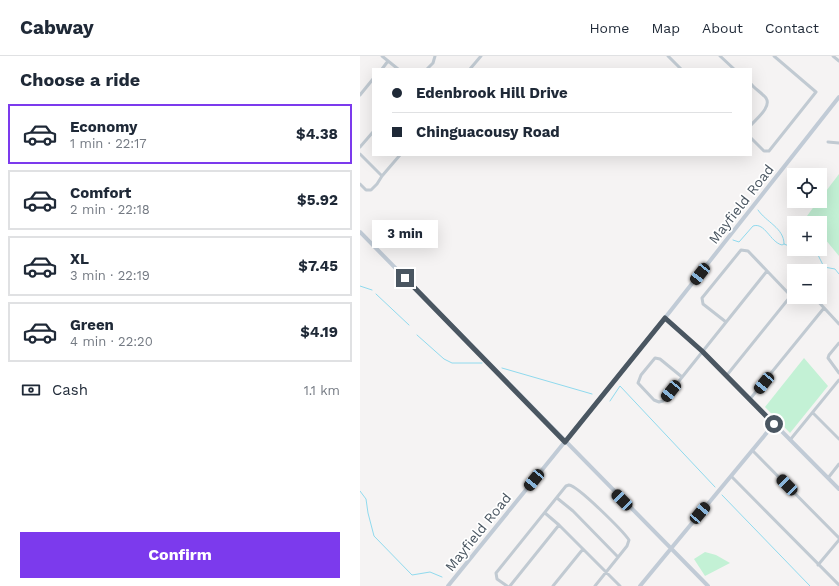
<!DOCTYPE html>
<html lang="en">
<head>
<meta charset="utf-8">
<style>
	:root { --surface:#fff; --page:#f2f2f3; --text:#1f2937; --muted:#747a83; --line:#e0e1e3; --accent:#7c3aed }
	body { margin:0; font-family:"Work Sans",sans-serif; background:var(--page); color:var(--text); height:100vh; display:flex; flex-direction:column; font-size:15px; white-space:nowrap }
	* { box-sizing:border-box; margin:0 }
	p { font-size:13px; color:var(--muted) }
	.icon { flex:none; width:22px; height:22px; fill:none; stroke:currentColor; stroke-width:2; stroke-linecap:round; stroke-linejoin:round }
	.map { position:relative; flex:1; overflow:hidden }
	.details { display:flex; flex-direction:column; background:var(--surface); width:360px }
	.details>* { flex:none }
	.banner { position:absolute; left:12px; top:12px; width:380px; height:88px; border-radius:0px; box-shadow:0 4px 16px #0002; display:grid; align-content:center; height:88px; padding:0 20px; background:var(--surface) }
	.controls { position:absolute; left:427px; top:112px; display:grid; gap:8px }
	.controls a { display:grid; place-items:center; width:40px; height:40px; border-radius:0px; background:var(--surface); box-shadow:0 4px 16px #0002; font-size:20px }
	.end { position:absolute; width:18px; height:18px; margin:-9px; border:5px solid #4a5661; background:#fff; box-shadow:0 0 0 2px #fff }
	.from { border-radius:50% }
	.bubble { position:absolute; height:28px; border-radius:0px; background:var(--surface); box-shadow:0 4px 16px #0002; font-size:13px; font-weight:700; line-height:28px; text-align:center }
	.car { position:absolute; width:12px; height:24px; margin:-12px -6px; border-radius:5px; box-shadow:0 0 3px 1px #0007; background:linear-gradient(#222 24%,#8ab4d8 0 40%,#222 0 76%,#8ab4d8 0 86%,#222 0) }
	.banner b { display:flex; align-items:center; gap:14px; height:38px; font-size:15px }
	.banner b+b { border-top:1px solid var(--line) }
	.banner i { width:10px; height:10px; background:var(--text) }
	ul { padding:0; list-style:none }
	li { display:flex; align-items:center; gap:12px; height:60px; margin:0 8px 6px; padding:0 12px; border:2px solid var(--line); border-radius:0px }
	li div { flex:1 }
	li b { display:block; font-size:15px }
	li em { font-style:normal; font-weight:700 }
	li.selected { border-color:var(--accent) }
	li>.icon { width:36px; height:36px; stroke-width:1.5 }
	h2 { padding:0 20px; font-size:18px; line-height:48px }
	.pay { display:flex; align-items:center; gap:10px; height:44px; padding:0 20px; font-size:15px }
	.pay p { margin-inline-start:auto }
	.primary-button { display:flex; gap:8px; margin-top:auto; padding:8px 20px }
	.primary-button a { flex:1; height:46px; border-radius:0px; background:var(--accent); color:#fff; font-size:16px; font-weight:700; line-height:46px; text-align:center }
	header { display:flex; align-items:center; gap:24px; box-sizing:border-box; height:56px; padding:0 20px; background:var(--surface); border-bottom:1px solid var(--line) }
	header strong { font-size:19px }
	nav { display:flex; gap:22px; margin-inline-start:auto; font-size:14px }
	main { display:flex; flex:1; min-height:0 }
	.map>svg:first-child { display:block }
	.green { fill:#c3f1d5 }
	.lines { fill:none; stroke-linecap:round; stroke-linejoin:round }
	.stream { stroke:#90daee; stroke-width:1 }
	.street { stroke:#c1cad2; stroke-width:3 }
	.secondary { stroke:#c1cbd6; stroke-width:4 }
	.route { stroke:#4a5661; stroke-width:5 }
	.labels { text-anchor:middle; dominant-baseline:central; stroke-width:3.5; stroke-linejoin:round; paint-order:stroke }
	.street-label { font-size:14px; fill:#4a5661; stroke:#fff }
</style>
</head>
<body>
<header>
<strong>Cabway</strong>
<nav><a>Home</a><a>Map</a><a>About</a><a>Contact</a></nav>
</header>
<main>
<section class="details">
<h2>Choose a ride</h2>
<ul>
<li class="selected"><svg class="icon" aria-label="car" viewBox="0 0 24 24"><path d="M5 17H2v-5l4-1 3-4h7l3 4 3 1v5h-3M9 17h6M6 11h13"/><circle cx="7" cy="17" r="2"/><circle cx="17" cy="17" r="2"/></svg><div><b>Economy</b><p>1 min · 22:17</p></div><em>$4.38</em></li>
<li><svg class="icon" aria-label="car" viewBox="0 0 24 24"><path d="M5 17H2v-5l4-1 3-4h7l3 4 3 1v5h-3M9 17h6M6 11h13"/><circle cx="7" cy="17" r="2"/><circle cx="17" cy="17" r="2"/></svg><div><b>Comfort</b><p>2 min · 22:18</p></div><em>$5.92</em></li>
<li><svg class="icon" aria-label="car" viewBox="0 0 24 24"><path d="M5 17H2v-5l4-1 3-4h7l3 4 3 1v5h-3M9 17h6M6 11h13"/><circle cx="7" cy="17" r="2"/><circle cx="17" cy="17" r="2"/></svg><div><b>XL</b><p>3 min · 22:19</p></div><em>$7.45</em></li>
<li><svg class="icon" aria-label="car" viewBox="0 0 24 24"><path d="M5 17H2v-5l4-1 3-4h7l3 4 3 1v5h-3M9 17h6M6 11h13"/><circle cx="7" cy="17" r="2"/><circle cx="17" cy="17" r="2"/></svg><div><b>Green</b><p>4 min · 22:20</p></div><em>$4.19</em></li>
</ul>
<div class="pay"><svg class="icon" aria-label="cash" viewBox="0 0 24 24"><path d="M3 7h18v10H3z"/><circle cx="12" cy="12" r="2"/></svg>Cash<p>1.1 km</p></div>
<div class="primary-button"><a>Confirm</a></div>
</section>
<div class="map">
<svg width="479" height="530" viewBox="0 0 479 530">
	<rect width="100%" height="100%" fill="#f5f3f3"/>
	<!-- green -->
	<path class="green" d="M 479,118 L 479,200 L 460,177 L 460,167 L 452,167 L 447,160 L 458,145 L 460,145 L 460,143 Z
		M 444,302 L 468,330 L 430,377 L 405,351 Z
		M 345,496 L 356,499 L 370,507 L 345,520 L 334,503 Z"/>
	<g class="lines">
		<!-- stream -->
		<path class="stream" d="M 398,154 C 406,166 424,172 424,188 L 434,192
			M 373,184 L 379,186 L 393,170 C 405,166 410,186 422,189 L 424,188
			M 439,193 L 456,195 L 464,211 L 475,213 L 479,218
			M 0,230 L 12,234
			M 16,238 L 49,269
			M 57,279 L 84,303 L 92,307 L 122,307
			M 142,312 L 232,338
			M 250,345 L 260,330 L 355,431
			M 0,435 L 6,443 L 8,457 L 14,480 L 52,519 L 70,516 L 82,521
			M 362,439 L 450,530"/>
		<!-- street -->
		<path class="street" d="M 22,0 L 38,13
			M 308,0 L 321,13
			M 360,0 L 374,13
			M 473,0 L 479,5
			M 22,13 L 28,5
			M 67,13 L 73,7 L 75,0
			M 110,13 L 121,0
			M 391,28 C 395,33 402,37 406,42 C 412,51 396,63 391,69
			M 0,39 L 13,23
			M 391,82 L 404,95 L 409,95 L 456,36 L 414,0
			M 468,86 L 479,87
			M 0,91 L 13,76
			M 0,98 L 22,120
			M 0,128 L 6,134 L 11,134 L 17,128 L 22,120 L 40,99
			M 454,241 L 479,268
			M 366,266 L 343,248 L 342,242 L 381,194 L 388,195 L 431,240
			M 479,287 L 469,299 L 468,302 L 479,317
			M 367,319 L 434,236
			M 322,321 L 300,303 L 295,302 L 281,319 L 278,327 L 294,344 L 299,346 L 303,345 L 407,215
			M 390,343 L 464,252
			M 453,357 L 479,383
			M 430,384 L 479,324
			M 393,395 L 479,482
			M 371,420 L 479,529
			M 468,422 L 479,408
			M 197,442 L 213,455 L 258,501
			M 185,457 L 199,469 L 260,530
			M 458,509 L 479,484
			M 147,530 L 137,523 L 136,517 L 206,430 L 209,429 C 218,430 263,475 269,484 L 267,490 L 235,530
			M 150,530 L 199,469
			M 193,530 L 223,493"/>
		<!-- secondary -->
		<path class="secondary" d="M 0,176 L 348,530
			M 305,262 L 342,295 L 479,433
			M 88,530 L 297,272 L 479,41
			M 280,530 L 414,368"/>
	</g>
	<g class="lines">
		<!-- route -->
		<path class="route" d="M 45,222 L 205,386 L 305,262 L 342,295 L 414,368"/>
	</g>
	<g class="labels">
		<!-- street labels -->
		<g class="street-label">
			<text transform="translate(381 148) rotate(-52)">Mayfield Road</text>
			<text transform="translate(118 476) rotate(-51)">Mayfield Road</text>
		</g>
	</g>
</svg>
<div class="controls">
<a><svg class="icon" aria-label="locate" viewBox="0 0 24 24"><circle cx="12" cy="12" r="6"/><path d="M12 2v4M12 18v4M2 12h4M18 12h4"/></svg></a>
<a>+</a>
<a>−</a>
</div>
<i class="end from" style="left:414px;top:368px"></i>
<i class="end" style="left:45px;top:222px"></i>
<div class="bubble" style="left:12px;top:164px;width:66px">3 min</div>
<i class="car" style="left:340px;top:218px;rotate:218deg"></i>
<i class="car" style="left:404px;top:327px;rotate:219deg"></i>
<i class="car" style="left:311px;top:335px;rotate:219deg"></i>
<i class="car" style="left:174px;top:424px;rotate:219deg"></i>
<i class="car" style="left:427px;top:429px;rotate:315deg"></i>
<i class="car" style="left:262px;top:444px;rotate:315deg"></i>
<i class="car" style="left:340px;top:457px;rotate:40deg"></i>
<div class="banner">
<b><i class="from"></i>Edenbrook Hill Drive</b>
<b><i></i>Chinguacousy Road</b>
</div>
</div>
</main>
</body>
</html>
